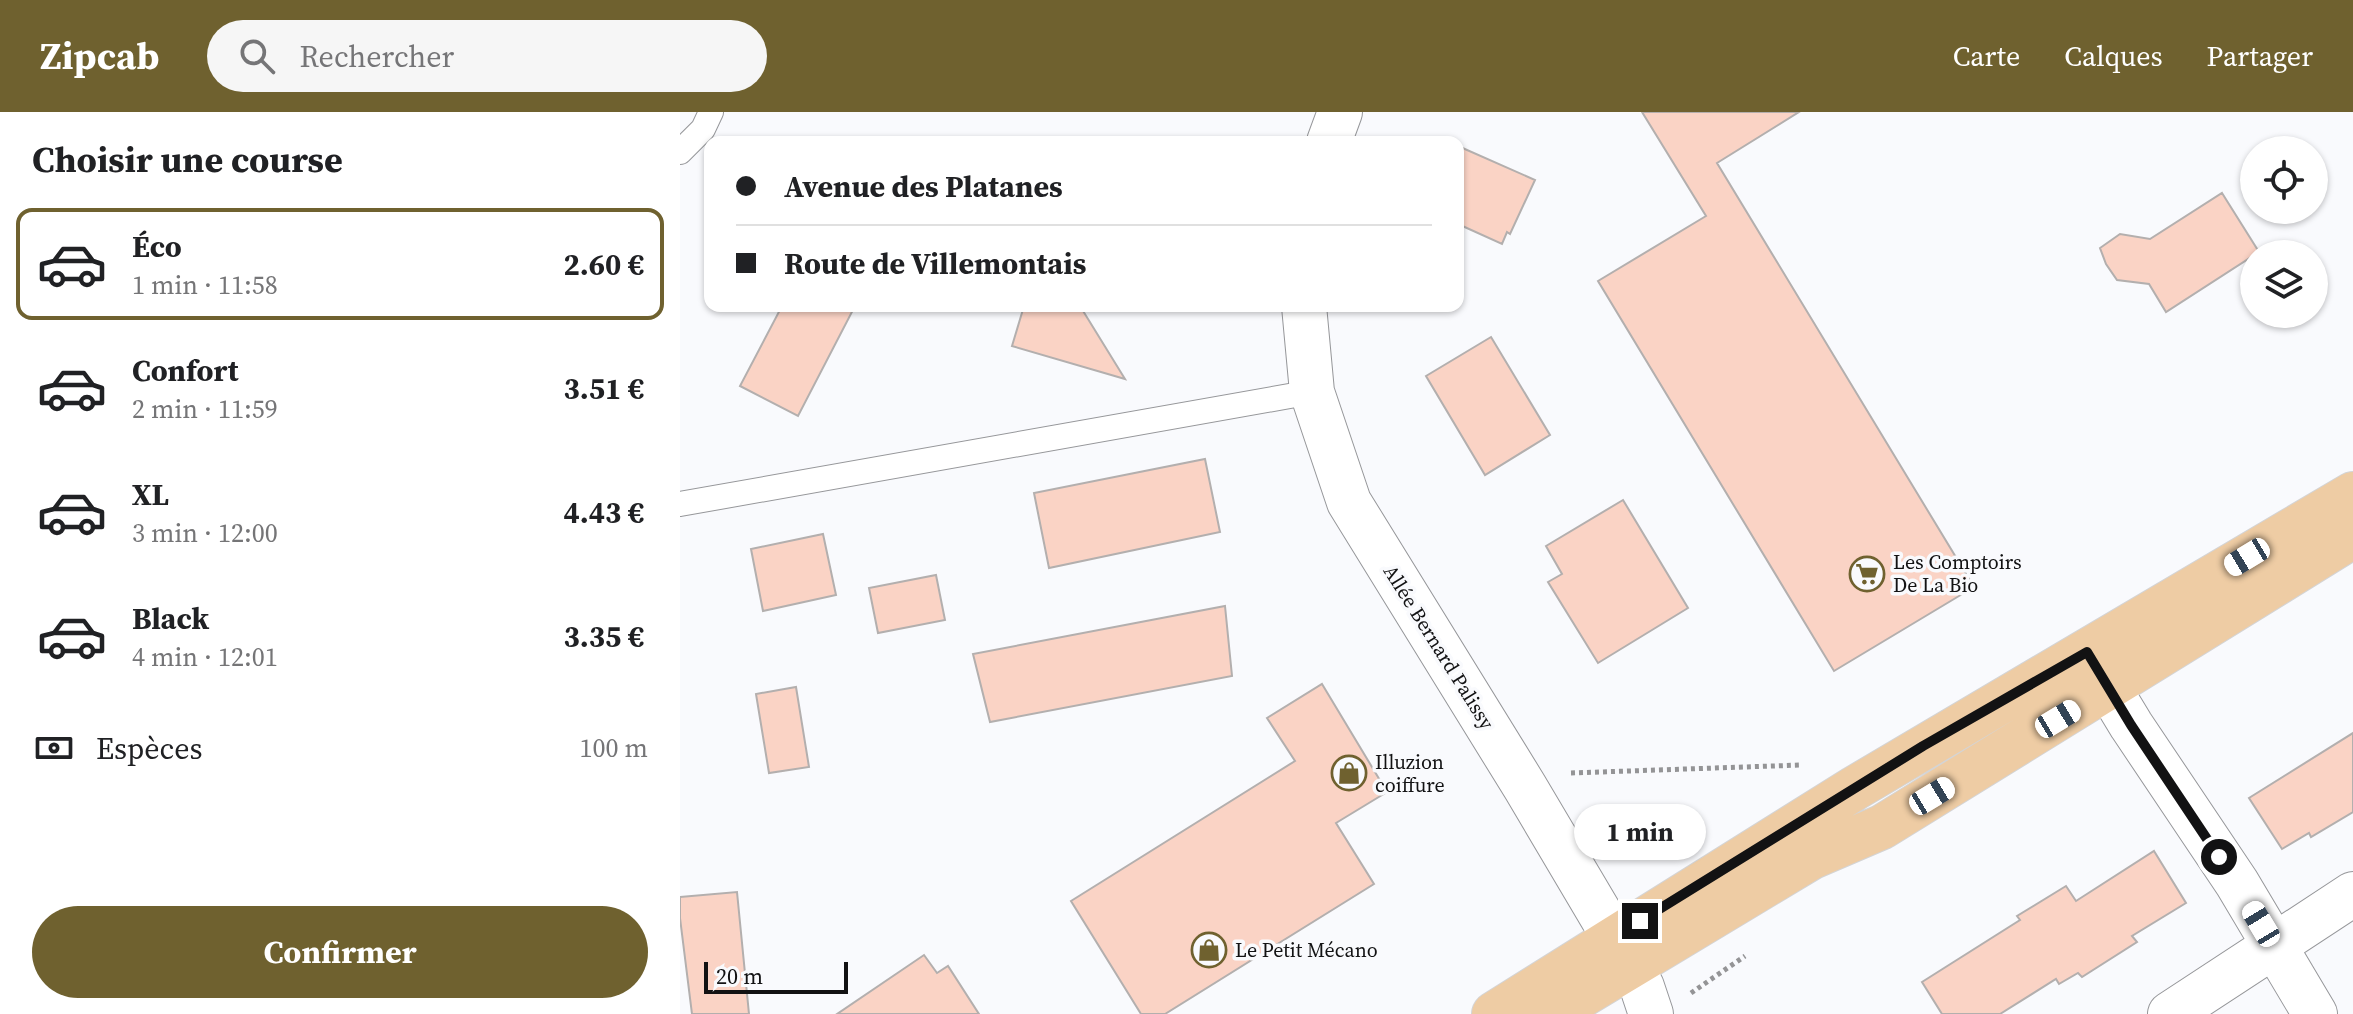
<!DOCTYPE html>
<html lang="fr">
<head>
<meta charset="utf-8">
<style>
	:root { --surface:#fff; --page:#f6f6f6; --text:#202124; --muted:#757577; --line:#e0e0e0; --accent:#6f612f }
	body { margin:0; font-family:"Source Serif 4",serif; background:var(--page); color:var(--text); height:100vh; display:flex; flex-direction:column; font-size:30px; white-space:nowrap }
	* { box-sizing:border-box; margin:0 }
	p { font-size:26px; color:var(--muted) }
	.icon { flex:none; width:44px; height:44px; fill:none; stroke:currentColor; stroke-width:2; stroke-linecap:round; stroke-linejoin:round }
	.map { position:relative; flex:1; overflow:hidden }
	.drawer { display:flex; flex-direction:column; background:var(--surface); width:680px }
	.drawer>* { flex:none }
	.banner { position:absolute; left:24px; top:24px; width:760px; height:176px; border-radius:16px; box-shadow:0 2px 6px #0004; display:grid; align-content:center; height:176px; padding:0 32px; background:var(--surface) }
	.tools { position:absolute; left:1560px; top:24px; display:grid; gap:16px }
	.tools a { display:grid; place-items:center; width:88px; height:88px; border-radius:50%; background:var(--surface); box-shadow:0 2px 6px #0004; font-size:40px }
	.scale { position:absolute; left:24px; bottom:20px; width:144px; box-sizing:border-box; padding-left:8px; border:4px solid #121213; border-top:0; font-size:22px; line-height:28px; white-space:nowrap; color:#121213; -webkit-text-stroke:6px #f9fafd; paint-order:stroke }
	.end { position:absolute; width:36px; height:36px; margin:-18px; border:10px solid #121213; background:#fff; box-shadow:0 0 0 4px #fff }
	.from { border-radius:50% }
	.bubble { position:absolute; height:56px; border-radius:28px; background:var(--surface); box-shadow:0 2px 6px #0004; font-size:26px; font-weight:700; line-height:56px; text-align:center }
	.car { position:absolute; width:24px; height:48px; margin:-24px -12px; border-radius:10px; box-shadow:0 0 6px 2px #0007; background:linear-gradient(#fff 24%,#345 0 40%,#fff 0 76%,#345 0 86%,#fff 0) }
	.banner b { display:flex; align-items:center; gap:28px; height:76px; font-size:30px }
	.banner b+b { border-top:2px solid var(--line) }
	.banner i { width:20px; height:20px; background:var(--text) }
	ul { padding:0; list-style:none }
	li { display:flex; align-items:center; gap:24px; height:112px; margin:0 16px 12px; padding:0 16px; border:4px solid transparent; border-radius:16px }
	li div { flex:1 }
	li b { display:block; font-size:30px }
	li em { font-style:normal; font-weight:700 }
	li.active { border-color:var(--accent) }
	li>.icon { width:72px; height:72px; stroke-width:1.5 }
	h2 { padding:0 32px; font-size:36px; line-height:96px }
	.pay { display:flex; align-items:center; gap:20px; height:88px; padding:0 32px; font-size:30px }
	.pay p { margin-inline-start:auto }
	.button { display:flex; gap:16px; margin-top:auto; padding:16px 32px }
	.button a { flex:1; height:92px; border-radius:48px; background:var(--accent); color:#fff; font-size:32px; font-weight:700; line-height:92px; text-align:center }
	header { display:flex; align-items:center; gap:48px; box-sizing:border-box; height:112px; padding:0 40px; background:var(--accent); color:#fff }
	header strong { font-size:38px }
	nav { display:flex; gap:44px; margin-inline-start:auto; font-size:28px }
	.search { width:560px; height:72px; background:var(--page); display:flex; align-items:center; gap:20px; box-sizing:border-box; padding:0 28px; border-radius:44px; color:var(--muted); font-size:30px }
	main { display:flex; flex:1; min-height:0 }
	.map>svg:first-child { display:block }
	.building { fill:#fad3c5; stroke:#b3afae; stroke-width:2 }
	.lines { fill:none; stroke-linecap:round; stroke-linejoin:round }
	.service-casing { stroke:#96979a; stroke-width:26 }
	.minor-casing { stroke:#96979a; stroke-width:46 }
	.primary-casing { stroke:#d4d4d5; stroke-width:46 }
	.path { stroke:#949496; stroke-width:5; stroke-dasharray:4 4; stroke-linecap:butt }
	.service { stroke:#fff; stroke-width:24 }
	.minor { stroke:#fff; stroke-width:44 }
	.primary { stroke:#eecca4; stroke-width:44 }
	.route { stroke:#121213; stroke-width:10 }
	.labels { text-anchor:middle; dominant-baseline:central; stroke-width:7; stroke-linejoin:round; paint-order:stroke }
	.poi-label { font-size:20px; fill:#121213; stroke:#f9fafd; text-anchor:start }
	.street-label { font-size:20px; fill:#121213; stroke:#f9fafd }
</style>
</head>
<body>
<header>
<strong>Zipcab</strong>
<div class="search"><svg class="icon" aria-label="search" viewBox="0 0 24 24"><circle cx="10" cy="10" r="6"/><path d="M15 15l6 6"/></svg>Rechercher</div>
<nav><a>Carte</a><a>Calques</a><a>Partager</a></nav>
</header>
<main>
<section class="drawer">
<h2>Choisir une course</h2>
<ul>
<li class="active"><svg class="icon" aria-label="car" viewBox="0 0 24 24"><path d="M5 17H2v-5l4-1 3-4h7l3 4 3 1v5h-3M9 17h6M6 11h13"/><circle cx="7" cy="17" r="2"/><circle cx="17" cy="17" r="2"/></svg><div><b>Éco</b><p>1 min · 11:58</p></div><em>2.60 €</em></li>
<li><svg class="icon" aria-label="car" viewBox="0 0 24 24"><path d="M5 17H2v-5l4-1 3-4h7l3 4 3 1v5h-3M9 17h6M6 11h13"/><circle cx="7" cy="17" r="2"/><circle cx="17" cy="17" r="2"/></svg><div><b>Confort</b><p>2 min · 11:59</p></div><em>3.51 €</em></li>
<li><svg class="icon" aria-label="car" viewBox="0 0 24 24"><path d="M5 17H2v-5l4-1 3-4h7l3 4 3 1v5h-3M9 17h6M6 11h13"/><circle cx="7" cy="17" r="2"/><circle cx="17" cy="17" r="2"/></svg><div><b>XL</b><p>3 min · 12:00</p></div><em>4.43 €</em></li>
<li><svg class="icon" aria-label="car" viewBox="0 0 24 24"><path d="M5 17H2v-5l4-1 3-4h7l3 4 3 1v5h-3M9 17h6M6 11h13"/><circle cx="7" cy="17" r="2"/><circle cx="17" cy="17" r="2"/></svg><div><b>Black</b><p>4 min · 12:01</p></div><em>3.35 €</em></li>
</ul>
<div class="pay"><svg class="icon" aria-label="cash" viewBox="0 0 24 24"><path d="M3 7h18v10H3z"/><circle cx="12" cy="12" r="2"/></svg>Espèces<p>100 m</p></div>
<div class="button"><a>Confirmer</a></div>
</section>
<div class="map">
<svg width="1673" height="902" viewBox="0 0 1673 902">
	<rect width="100%" height="100%" fill="#f9fafd"/>
	<!-- building -->
	<path class="building" d="M 962,0 L 1119,0 L 1037,51 L 1294,475 L 1154,559 L 918,169 L 1026,104 Z
		M 778,34 L 855,68 L 830,122 L 827,120 L 822,132 L 778,112 Z
		M 1542,81 L 1579,140 L 1486,200 L 1469,172 L 1437,168 L 1426,152 L 1420,136 L 1440,122 L 1470,127 Z
		M 102,194 L 175,194 L 118,304 L 60,274 Z
		M 344,194 L 400,194 L 445,267 L 332,234 Z
		M 811,225 L 870,323 L 805,363 L 746,264 Z
		M 525,347 L 540,420 L 369,456 L 354,381 Z
		M 943,388 L 1008,496 L 918,551 L 868,470 L 882,462 L 866,434 Z
		M 143,422 L 156,483 L 83,499 L 71,437 Z
		M 256,463 L 265,508 L 198,521 L 189,476 Z
		M 545,494 L 552,564 L 310,610 L 293,542 Z
		M 642,572 L 707,680 L 656,711 L 694,772 L 485,902 L 461,902 L 391,789 L 615,649 L 587,606 Z
		M 116,575 L 129,655 L 89,661 L 76,582 Z
		M 1673,621 L 1673,700 L 1631,725 L 1629,721 L 1602,737 L 1569,686 Z
		M 1474,739 L 1506,791 L 1452,824 L 1457,830 L 1402,865 L 1398,861 L 1379,872 L 1376,867 L 1320,902 L 1262,902 L 1242,870 L 1340,808 L 1337,804 L 1386,774 L 1396,789 Z
		M 57,780 L 69,902 L 12,902 L 0,806 L 0,785 Z
		M 244,843 L 257,861 L 268,854 L 299,902 L 157,902 Z"/>
	<g class="lines">
		<!-- service casing -->
		<g class="service-casing">
			<path id="service" d="M 0,40 L 23,17 L 31,0
				M 0,392 L 632,280"/>
		</g>
		<!-- minor casing -->
		<g class="minor-casing">
			<path id="minor" d="M 649,30 L 660,0
				M 624,194 L 632,280 L 669,390 L 845,675 L 951,854 L 962,875 L 971,902
				M 1408,542 L 1451,613 L 1557,771 L 1635,902
				M 1490,902 L 1673,782"/>
		</g>
		<!-- primary casing -->
		<g class="primary-casing">
			<path id="primary" d="M 814,902 L 1175,676 L 1673,382
				M 871,902 L 1132,745 L 1202,715 L 1673,424"/>
		</g>
		<!-- path -->
		<path class="path" d="M 891,661 L 1121,653
			M 1011,881 L 1065,844"/>
		<!-- service -->
		<use href="#service" class="service"/>
		<!-- minor -->
		<use href="#minor" class="minor"/>
		<!-- primary -->
		<use href="#primary" class="primary"/>
	</g>
	<g class="lines">
		<!-- route -->
		<path class="route" d="M 960,809 L 1243,634 L 1407,540 L 1451,613 L 1539,745"/>
	</g>
	<!-- icons -->
	<defs>
		<g id="supermarket-ring" transform="scale(1.8)"><circle r="9.5" fill="#f9fafd" stroke="#6f612f" stroke-width="1.5"/><path d="M-6-5.5h2.5l.6 2H6L4.5 2H-2.5L-4.4-4H-6ZM-1.5 3.2a1.3 1.3 0 1 0 .1 0ZM3 3.2a1.3 1.3 0 1 0 .1 0Z" fill="#6f612f"/></g>
		<g id="shop-ring" transform="scale(1.8)"><circle r="9.5" fill="#f9fafd" stroke="#6f612f" stroke-width="1.5"/><path d="M-5-2.5h2.3a2.7 3.5 0 0 1 5.4 0H5L5.5 6h-11ZM-1.5-2.5h3a1.5 2.3 0 0 0-3 0Z" fill="#6f612f"/></g>
	</defs>
	<g fill-rule="evenodd">
		<use href="#supermarket-ring" x="1187" y="462"/>
		<use href="#shop-ring" x="669" y="661"/>
		<use href="#shop-ring" x="529" y="838"/>
	</g>
	<g class="labels">
		<!-- poi labels -->
		<g class="poi-label">
			<text x="1213" y="450">Les Comptoirs<tspan x="1213" dy="23">De La Bio</tspan></text>
			<text x="695" y="650">Illuzion<tspan x="695" dy="23">coiffure</tspan></text>
			<text x="555" y="838">Le Petit Mécano</text>
		</g>
		<!-- street labels -->
		<g class="street-label">
			<text transform="translate(759 535) rotate(58)">Allée Bernard Palissy</text>
		</g>
	</g>
</svg>
<div class="tools">
<a><svg class="icon" aria-label="locate" viewBox="0 0 24 24"><circle cx="12" cy="12" r="6"/><path d="M12 2v4M12 18v4M2 12h4M18 12h4"/></svg></a>
<a><svg class="icon" aria-label="layers" viewBox="0 0 24 24"><path d="M12 4l9 5-9 5-9-5zM3 14l9 5 9-5"/></svg></a>
</div>
<div class="scale">20 m</div>
<i class="end from" style="left:1539px;top:745px"></i>
<i class="end" style="left:960px;top:809px"></i>
<div class="bubble" style="left:894px;top:692px;width:132px">1 min</div>
<i class="car" style="left:1567px;top:445px;rotate:239deg"></i>
<i class="car" style="left:1378px;top:607px;rotate:59deg"></i>
<i class="car" style="left:1252px;top:684px;rotate:59deg"></i>
<i class="car" style="left:1581px;top:812px;rotate:329deg"></i>
<div class="banner">
<b><i class="from"></i>Avenue des Platanes</b>
<b><i></i>Route de Villemontais</b>
</div>
</div>
</main>
</body>
</html>
